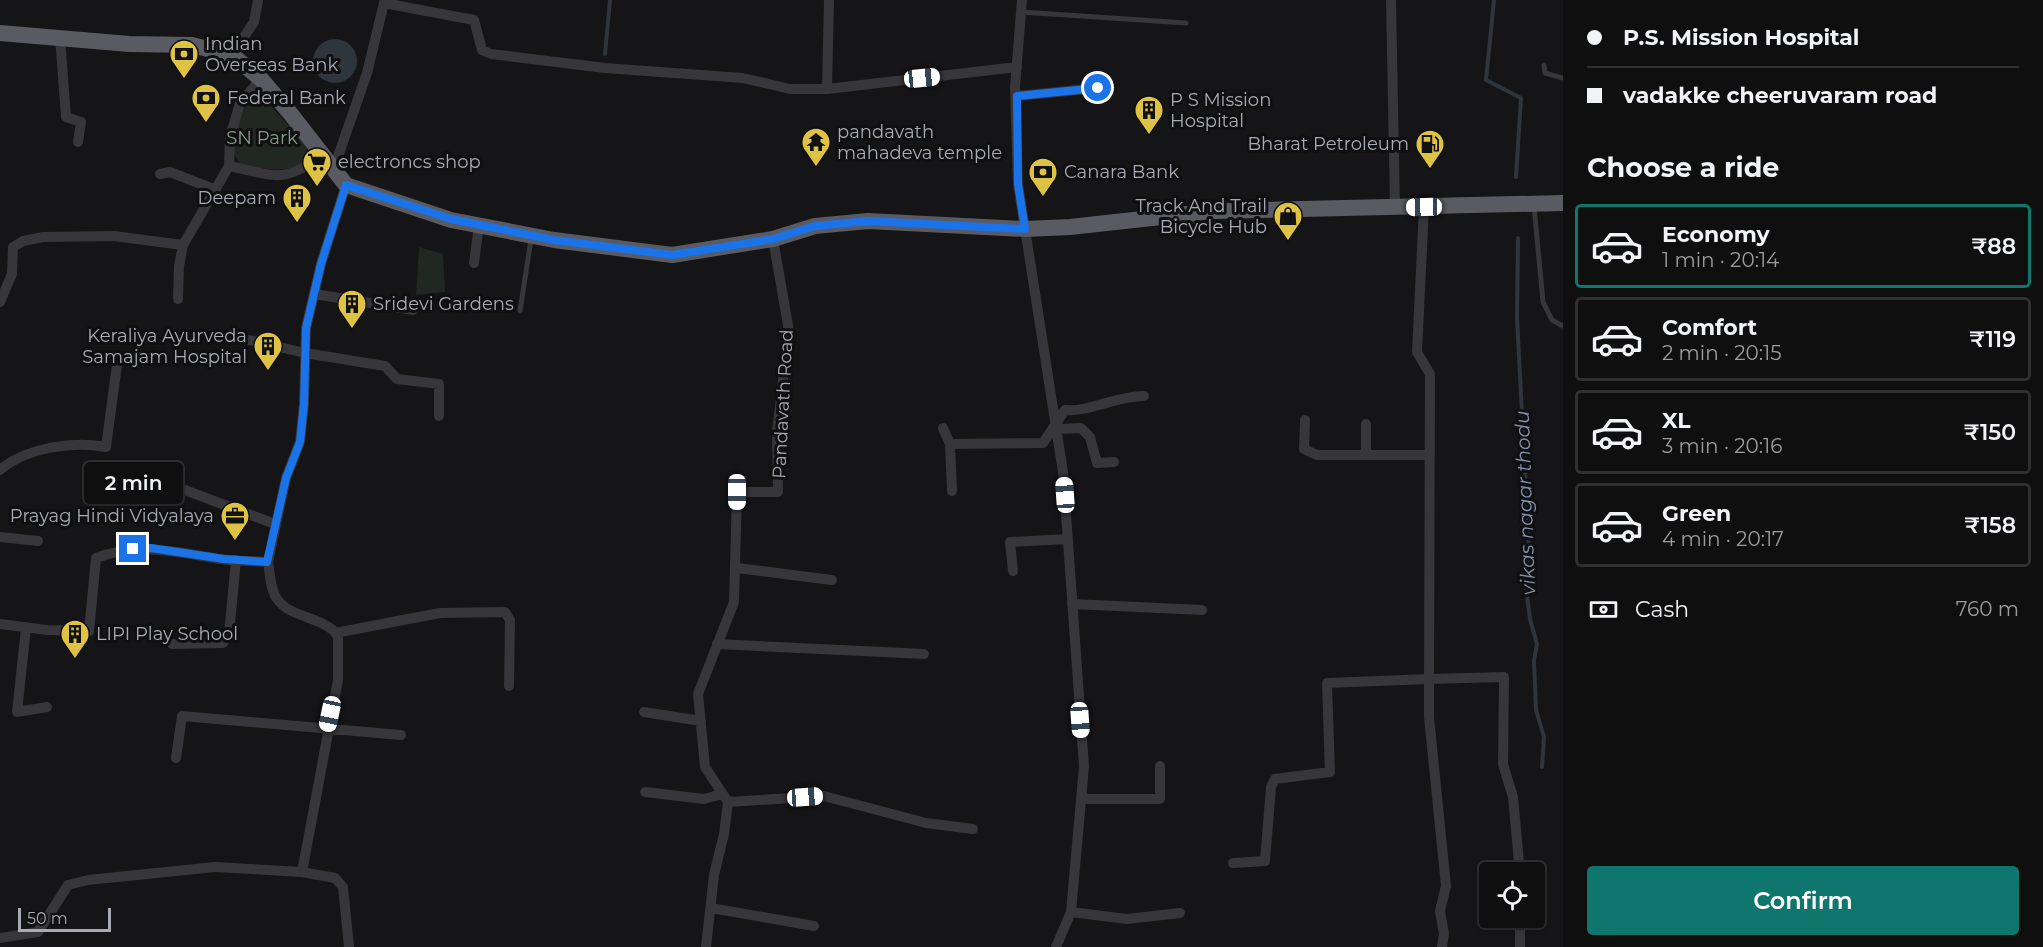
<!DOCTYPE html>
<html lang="en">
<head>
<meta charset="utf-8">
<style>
	:root { --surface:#100f10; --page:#1e1d1e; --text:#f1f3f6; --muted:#9c9c9f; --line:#302f30; --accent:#0f766e }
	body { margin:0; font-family:Montserrat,sans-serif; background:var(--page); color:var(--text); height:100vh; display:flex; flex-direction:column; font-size:22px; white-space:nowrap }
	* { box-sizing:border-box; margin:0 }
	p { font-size:20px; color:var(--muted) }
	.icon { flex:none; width:33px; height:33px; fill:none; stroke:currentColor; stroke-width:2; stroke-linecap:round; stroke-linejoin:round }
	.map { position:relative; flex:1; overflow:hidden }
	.side { display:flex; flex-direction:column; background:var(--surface); width:480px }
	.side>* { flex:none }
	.guide { display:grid; align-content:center; height:132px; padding:0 24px; background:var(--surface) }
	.controls { position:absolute; left:1479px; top:862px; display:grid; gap:12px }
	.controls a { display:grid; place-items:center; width:66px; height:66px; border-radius:6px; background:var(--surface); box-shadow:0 2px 4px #0004,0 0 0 2px var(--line); font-size:30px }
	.scale { position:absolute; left:18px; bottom:15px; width:93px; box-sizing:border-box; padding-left:6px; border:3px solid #a8aab5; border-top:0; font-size:16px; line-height:21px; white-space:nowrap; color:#a8aab5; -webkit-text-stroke:4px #100f11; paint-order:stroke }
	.end { position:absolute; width:27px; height:27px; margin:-14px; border:8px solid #1a73e8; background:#fff; box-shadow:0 0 0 3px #fff }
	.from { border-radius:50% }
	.bubble { position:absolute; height:42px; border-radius:6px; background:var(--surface); box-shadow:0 2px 4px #0004,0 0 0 2px var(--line); font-size:20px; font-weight:600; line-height:42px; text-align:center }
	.car { position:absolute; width:18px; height:36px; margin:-18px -9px; border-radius:8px; box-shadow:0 0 4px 2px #0007; background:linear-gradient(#fff 24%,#345 0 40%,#fff 0 76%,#345 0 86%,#fff 0) }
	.guide b { display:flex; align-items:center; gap:21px; height:57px; font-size:22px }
	.guide b+b { border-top:2px solid var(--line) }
	.guide i { width:15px; height:15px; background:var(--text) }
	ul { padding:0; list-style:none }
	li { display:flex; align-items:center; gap:18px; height:84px; margin:0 12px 9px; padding:0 12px; border:3px solid var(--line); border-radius:6px }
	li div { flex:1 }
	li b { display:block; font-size:22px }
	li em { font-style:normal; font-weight:600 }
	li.active { border-color:var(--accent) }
	li>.icon { width:54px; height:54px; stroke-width:1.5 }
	h2 { padding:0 24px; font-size:27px; line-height:72px }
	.pay { display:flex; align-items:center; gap:15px; height:66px; padding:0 24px; font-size:22px }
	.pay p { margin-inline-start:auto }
	.action { display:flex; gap:12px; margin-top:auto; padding:12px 24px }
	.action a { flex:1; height:69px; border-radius:6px; background:var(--accent); color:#fff; font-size:24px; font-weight:600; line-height:69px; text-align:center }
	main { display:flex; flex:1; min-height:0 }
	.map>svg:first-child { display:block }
	.green { fill:#212823 }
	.water { fill:#2f353d }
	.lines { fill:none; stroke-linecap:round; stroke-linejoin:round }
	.stream { stroke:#2f353d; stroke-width:4 }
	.service { stroke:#36363b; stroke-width:5 }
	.minor { stroke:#36363b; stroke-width:10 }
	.trunk { stroke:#5a5b62; stroke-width:16 }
	.route { stroke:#1a73e8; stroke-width:8 }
	.labels { text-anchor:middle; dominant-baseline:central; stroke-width:6; stroke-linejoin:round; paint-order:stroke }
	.poi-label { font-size:18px; fill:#a8aab5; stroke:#100f11; text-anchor:start }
	.park-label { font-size:18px; fill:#819e87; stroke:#100f11 }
	.street-label { font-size:18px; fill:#a8aab5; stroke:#100f11 }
	.water-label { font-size:20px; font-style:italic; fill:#8292ac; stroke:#100f11 }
</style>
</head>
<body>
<main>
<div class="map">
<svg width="1563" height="947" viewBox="0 0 1563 947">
	<rect width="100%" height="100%" fill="#151416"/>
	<!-- green -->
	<path class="green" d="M 258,92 L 303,141 L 310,155 L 307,162 C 284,174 267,168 242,167 L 231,149 L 240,111 Z
		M 419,247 L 443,254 L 445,292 L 416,295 Z"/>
	<!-- water -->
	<path class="water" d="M313 61a22 22 0 1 1 44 0a22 22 0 1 1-44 0Z"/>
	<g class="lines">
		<!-- stream -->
		<path class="stream" d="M 1494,0 L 1486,80 L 1521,98 L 1516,177
			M 605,54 L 610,0
			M 1518,238 L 1517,318 L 1529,549 L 1525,580 L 1530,619 L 1537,644 L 1534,661 L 1536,710 L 1544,737 L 1542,767"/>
		<!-- service -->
		<path class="service" d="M 1021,12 L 1186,23
			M 1544,65 L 1545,73 L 1563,78
			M 1534,206 L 1543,302 L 1552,320 L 1563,326
			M 520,311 L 531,239"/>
		<!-- minor -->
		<path class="minor" d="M 1022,0 L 1015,87 L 1018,184 L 1063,472 L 1084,766 L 1071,912 L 1056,947
			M 1391,0 L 1395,208
			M 60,37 L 66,117 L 81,122 L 78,142
			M 232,55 L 254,22 L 258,0
			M 827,89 L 829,0
			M 1017,96 L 1098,88
			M 229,166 C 276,176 282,184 324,155
			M 334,168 L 367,73 L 384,3 L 474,20 L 482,50 L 491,54 L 605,68 L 743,78 L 790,89 L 827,89 L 1017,67
			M 160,174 L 170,172 L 216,190
			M 474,263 L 479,225
			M 314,294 L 413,310
			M 178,299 L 179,266 L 183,245
			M 0,302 L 12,274 L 13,247 L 23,241 L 43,237 L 114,236 L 183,245 L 229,166 L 230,137 L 240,103 L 261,79
			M 236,337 L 305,353 L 385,366 L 397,379 L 439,384 L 439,416
			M 1305,420 L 1304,449 L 1317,455 L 1430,455
			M 943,428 L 950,444
			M 1057,429 L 1081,428 L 1090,437 L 1097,463 L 1114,462
			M 1366,455 L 1366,424
			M 0,470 C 27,447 73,441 106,447 L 117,365
			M 161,481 L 275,524
			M 952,491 L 950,444 L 1043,443 L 1065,410 C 1090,412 1116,396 1144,396
			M 0,537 L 38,541
			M 268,562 C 270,573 270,589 277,599 C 291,619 324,616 338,636 L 338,680 L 302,872
			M 737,568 L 832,580
			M 1013,571 L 1010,542 L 1068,539
			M 1072,604 L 1202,610
			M 0,624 L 47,630 L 89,631 L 96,558 C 138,542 177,552 220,559 C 236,561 252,561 268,562 L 286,478 L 300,442 L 304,404 L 306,328 L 321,264 L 346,185
			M 26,628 L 17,712 L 47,707
			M 335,633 L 440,613 L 505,612 L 510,620 L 509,686
			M 172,644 L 223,643 L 229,634 L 236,560
			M 717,644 L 924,654
			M 644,712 L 701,721
			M 176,758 L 182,716 L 401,735
			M 645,792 L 704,799 L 722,794
			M 1081,799 L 1160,799 L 1160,766
			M 728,802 L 824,796 L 926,823 L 973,829
			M 1233,863 L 1265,861 L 1271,787 L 1275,779 L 1330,772 L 1327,683 L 1429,679 L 1430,374 L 1417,352 L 1424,207
			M 711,908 L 814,926
			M 1071,912 L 1127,919 L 1180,913
			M 1520,918 L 1520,947
			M 0,938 L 38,932 L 68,885 L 88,880 L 215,867 L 302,872 L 335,878 L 343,887 L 349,947
			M 706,947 L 714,875 L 724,834 L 728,802 L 705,767 L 698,694 L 734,602 L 737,492 L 778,492 L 777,431 L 789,331 L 773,239
			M 1442,947 L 1444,934 L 1440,911 L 1446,886 L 1429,717 L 1429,679 L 1504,677 L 1503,764 L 1513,797 L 1520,873"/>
		<!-- trunk -->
		<path class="trunk" d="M 0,33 L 129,44 L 192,45 L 232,55 L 261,79 L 290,113 L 346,185 L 451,220 L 554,240 L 672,255 L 773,239 L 815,226 L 868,221 L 1025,229 L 1070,227 L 1215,211 L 1563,203"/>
	</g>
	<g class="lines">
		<!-- route -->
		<path class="route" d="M 133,549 L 151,548 L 224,559 L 267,562 L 286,478 L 300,442 L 304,404 L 306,328 L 321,264 L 346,185 L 451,219 L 554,240 L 672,255 L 773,239 L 815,226 L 868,221 L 1025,229 L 1018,184 L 1017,96 L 1098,88"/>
	</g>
	<!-- icons -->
	<defs>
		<g id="bank-pin" transform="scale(1.5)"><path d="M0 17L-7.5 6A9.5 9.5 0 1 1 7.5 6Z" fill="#dec244" stroke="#100f11"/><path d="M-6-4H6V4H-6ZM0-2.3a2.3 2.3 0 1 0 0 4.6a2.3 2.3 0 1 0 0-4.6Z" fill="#111"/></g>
		<g id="building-pin" transform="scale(1.5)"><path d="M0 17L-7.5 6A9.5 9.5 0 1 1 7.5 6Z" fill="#dec244" stroke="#100f11"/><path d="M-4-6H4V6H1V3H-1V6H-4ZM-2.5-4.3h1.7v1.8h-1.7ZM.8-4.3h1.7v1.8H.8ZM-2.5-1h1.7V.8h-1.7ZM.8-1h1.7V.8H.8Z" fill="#111"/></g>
		<g id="temple-pin" transform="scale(1.5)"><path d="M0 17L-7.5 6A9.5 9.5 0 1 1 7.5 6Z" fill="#dec244" stroke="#100f11"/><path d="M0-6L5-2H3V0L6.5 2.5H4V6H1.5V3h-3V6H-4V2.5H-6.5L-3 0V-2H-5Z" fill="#111"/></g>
		<g id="fuel-pin" transform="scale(1.5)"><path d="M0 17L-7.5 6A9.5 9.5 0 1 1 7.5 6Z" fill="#dec244" stroke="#100f11"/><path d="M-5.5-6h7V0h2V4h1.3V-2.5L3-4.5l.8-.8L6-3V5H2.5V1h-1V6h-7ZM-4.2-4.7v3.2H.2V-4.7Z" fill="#111"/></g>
		<g id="supermarket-pin" transform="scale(1.5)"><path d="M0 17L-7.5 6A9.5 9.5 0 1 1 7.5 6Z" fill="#dec244" stroke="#100f11"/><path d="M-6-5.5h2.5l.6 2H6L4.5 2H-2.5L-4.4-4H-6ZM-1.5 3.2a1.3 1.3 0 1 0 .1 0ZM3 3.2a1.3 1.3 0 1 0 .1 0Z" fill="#111"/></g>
		<g id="shop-pin" transform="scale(1.5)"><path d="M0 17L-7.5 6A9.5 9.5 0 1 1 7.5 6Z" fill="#dec244" stroke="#100f11"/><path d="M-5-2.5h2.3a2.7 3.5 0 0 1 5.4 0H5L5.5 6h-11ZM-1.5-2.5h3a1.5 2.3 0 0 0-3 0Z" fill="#111"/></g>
		<g id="office-pin" transform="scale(1.5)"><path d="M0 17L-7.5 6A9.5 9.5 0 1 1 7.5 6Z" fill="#dec244" stroke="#100f11"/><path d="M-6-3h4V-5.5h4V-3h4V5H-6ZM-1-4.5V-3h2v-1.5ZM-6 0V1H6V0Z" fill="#111"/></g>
	</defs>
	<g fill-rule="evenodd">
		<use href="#bank-pin" x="184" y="54"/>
		<use href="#bank-pin" x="206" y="98"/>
		<use href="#building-pin" x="1149" y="110"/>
		<use href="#temple-pin" x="816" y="142"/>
		<use href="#fuel-pin" x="1430" y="144"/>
		<use href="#supermarket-pin" x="317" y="162"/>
		<use href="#bank-pin" x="1043" y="172"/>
		<use href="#building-pin" x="297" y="198"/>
		<use href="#shop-pin" x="1288" y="216"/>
		<use href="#building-pin" x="352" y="304"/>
		<use href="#building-pin" x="268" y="346"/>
		<use href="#office-pin" x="235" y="516"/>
		<use href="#building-pin" x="75" y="634"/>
	</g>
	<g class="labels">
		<!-- poi labels -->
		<g class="poi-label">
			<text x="205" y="44">Indian<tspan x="205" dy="21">Overseas Bank</tspan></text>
			<text x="227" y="98">Federal Bank</text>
			<text x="1170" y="100">P S Mission<tspan x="1170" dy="21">Hospital</tspan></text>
			<text x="837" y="132">pandavath<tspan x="837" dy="21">mahadeva temple</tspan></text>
			<text x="1409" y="144" text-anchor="end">Bharat Petroleum</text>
			<text x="338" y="162">electroncs shop</text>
			<text x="1064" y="172">Canara Bank</text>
			<text x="276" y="198" text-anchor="end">Deepam</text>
			<text x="1267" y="206" text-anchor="end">Track And Trail<tspan x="1267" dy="21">Bicycle Hub</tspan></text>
			<text x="373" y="304">Sridevi Gardens</text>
			<text x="247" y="336" text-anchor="end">Keraliya Ayurveda<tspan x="247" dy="21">Samajam Hospital</tspan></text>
			<text x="214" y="516" text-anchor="end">Prayag Hindi Vidyalaya</text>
			<text x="96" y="634">LIPI Play School</text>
		</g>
		<!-- park labels -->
		<g class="park-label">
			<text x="262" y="138">SN Park</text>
		</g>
		<!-- street labels -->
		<g class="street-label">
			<text transform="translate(783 404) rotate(-87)">Pandavath Road</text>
		</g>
		<!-- water labels -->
		<g class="water-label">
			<text transform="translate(1525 503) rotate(-92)">vikas nagar thodu</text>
		</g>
	</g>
</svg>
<div class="controls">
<a><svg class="icon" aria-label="locate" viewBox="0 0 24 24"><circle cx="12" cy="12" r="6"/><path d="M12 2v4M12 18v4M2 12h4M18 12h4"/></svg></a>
</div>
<div class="scale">50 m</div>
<i class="end from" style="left:1098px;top:88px"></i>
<i class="end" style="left:133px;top:549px"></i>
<div class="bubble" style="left:84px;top:462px;width:99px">2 min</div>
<i class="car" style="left:922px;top:78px;rotate:84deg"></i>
<i class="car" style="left:1424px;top:207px;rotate:269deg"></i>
<i class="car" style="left:737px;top:492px;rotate:180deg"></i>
<i class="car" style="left:1065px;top:495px;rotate:356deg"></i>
<i class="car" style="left:330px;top:714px;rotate:192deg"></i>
<i class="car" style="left:1080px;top:720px;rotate:176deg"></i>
<i class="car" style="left:805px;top:797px;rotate:86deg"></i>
</div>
<section class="side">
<div class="guide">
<b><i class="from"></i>P.S. Mission Hospital</b>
<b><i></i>vadakke cheeruvaram road</b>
</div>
<h2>Choose a ride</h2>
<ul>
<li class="active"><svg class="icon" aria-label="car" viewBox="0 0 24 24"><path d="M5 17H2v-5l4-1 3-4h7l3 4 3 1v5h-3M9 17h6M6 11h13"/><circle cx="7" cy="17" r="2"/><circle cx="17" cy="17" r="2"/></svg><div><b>Economy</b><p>1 min · 20:14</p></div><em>₹88</em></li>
<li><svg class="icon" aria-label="car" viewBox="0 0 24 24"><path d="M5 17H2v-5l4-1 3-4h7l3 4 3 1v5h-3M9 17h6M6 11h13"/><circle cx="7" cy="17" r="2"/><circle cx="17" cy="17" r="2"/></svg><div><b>Comfort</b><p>2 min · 20:15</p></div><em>₹119</em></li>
<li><svg class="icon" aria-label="car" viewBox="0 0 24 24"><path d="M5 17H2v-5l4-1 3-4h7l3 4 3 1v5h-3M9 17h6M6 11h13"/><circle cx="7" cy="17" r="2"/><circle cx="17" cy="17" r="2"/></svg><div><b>XL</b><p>3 min · 20:16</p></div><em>₹150</em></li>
<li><svg class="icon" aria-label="car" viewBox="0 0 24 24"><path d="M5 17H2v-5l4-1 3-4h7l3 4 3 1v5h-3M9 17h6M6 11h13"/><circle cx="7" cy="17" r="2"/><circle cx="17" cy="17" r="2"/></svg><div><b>Green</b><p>4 min · 20:17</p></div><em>₹158</em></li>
</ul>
<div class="pay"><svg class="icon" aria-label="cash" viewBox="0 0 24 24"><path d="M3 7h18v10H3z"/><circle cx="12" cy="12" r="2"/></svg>Cash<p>760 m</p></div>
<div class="action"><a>Confirm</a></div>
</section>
</main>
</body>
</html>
